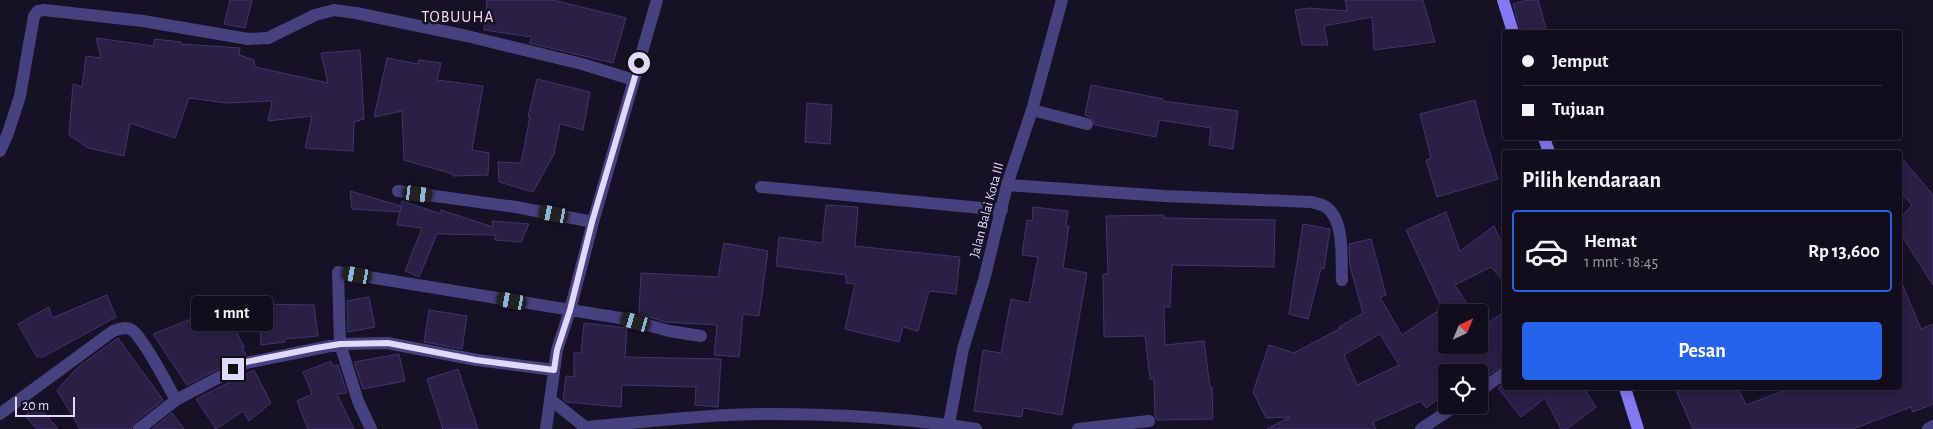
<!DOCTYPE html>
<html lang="id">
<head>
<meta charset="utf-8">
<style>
	:root { --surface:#110d1c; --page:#1e1b29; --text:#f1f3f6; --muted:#9c9ca3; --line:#302d3b; --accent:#2563eb }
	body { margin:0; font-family:"Alegreya Sans",sans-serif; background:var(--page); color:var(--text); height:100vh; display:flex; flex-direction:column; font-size:19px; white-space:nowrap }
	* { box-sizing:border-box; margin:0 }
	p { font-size:16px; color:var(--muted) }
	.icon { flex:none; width:28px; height:28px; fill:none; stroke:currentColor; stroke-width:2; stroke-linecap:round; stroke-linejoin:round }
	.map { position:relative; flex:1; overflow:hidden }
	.side { position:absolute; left:1502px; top:150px; width:400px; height:240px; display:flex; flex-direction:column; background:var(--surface); border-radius:5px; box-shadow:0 2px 12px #0003,0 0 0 1px var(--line) }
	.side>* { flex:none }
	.banner { position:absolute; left:1502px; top:30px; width:400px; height:110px; border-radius:5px; box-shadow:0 2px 12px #0003,0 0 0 1px var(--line); display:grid; align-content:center; height:110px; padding:0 20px; background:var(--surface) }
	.needle { width:32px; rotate:44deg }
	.fabs { position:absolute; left:1438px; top:304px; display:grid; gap:10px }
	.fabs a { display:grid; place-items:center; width:50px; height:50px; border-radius:5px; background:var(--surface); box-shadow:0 2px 12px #0003,0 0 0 1px var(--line); font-size:25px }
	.scale { position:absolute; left:15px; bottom:12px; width:60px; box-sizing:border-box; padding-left:5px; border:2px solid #e0d9fc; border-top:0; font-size:14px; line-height:18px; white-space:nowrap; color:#e0d9fc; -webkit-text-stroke:4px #171126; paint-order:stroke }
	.end { position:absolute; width:22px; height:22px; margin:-11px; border:6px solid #e0d9fc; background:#111; box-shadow:0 0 0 2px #111 }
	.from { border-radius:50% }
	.bubble { position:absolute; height:35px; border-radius:5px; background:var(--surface); box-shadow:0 2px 12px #0003,0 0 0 1px var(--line); font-size:16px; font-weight:600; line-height:35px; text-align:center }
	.car { position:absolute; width:15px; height:30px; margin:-15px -8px; border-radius:6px; box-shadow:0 0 4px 1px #0007; background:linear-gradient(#222 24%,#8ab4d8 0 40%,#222 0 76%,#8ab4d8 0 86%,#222 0) }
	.banner b { display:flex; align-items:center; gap:18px; height:48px; font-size:19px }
	.banner b+b { border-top:1px solid var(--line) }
	.banner i { width:12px; height:12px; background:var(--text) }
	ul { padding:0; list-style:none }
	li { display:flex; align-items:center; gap:15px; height:82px; margin:0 10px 8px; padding:0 10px; border:2px solid transparent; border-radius:5px }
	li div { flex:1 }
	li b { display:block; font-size:19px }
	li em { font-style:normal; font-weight:600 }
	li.on { border-color:var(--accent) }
	li>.icon { width:45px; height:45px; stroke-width:1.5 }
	h2 { padding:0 20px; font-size:22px; line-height:60px }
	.cta { display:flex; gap:10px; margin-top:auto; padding:10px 20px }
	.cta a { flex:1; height:58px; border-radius:5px; background:var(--accent); color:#fff; font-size:20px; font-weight:600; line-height:58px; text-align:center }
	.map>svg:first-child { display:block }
	.building { fill:#2a1f45; stroke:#44336f; fill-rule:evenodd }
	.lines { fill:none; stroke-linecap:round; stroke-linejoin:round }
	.street { stroke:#484180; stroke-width:12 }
	.secondary { stroke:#8579f3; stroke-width:12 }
	.route { stroke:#e0d9fc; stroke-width:6 }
	.labels { text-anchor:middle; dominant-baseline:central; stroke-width:5; stroke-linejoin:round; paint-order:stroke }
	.street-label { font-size:14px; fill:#e0d9fc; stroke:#171126 }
	.quarter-label { font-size:16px; letter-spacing:1px; fill:#fcdbed; stroke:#171126 }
</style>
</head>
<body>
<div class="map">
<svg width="1933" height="429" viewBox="0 0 1933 429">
	<rect width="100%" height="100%" fill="#171126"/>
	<!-- building -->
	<path class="building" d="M 230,0 L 252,0 L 245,28 L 224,24 Z
		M 487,0 L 553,0 L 626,18 L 613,63 L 529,43 L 532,37 L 484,30 Z
		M 1345,0 L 1423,0 L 1435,42 L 1374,50 L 1372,17 L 1324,26 L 1328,45 L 1302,45 L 1295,10 L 1309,8 L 1347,11 Z
		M 1527,0 L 1538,0 L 1547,32 L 1521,32 L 1513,4 Z
		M 96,38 L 154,46 L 154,39 L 181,42 L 181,44 L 240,48 L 239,55 L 254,60 L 255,67 L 328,83 L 321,53 L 360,50 L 364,119 L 354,122 L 353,151 L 305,148 L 312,116 L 268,121 L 272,101 L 226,103 L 189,98 L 175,138 L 130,123 L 124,156 L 88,148 L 69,135 L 73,84 L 82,87 L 86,56 L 101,58 Z
		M 387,58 L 418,64 L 419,60 L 441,63 L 437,80 L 483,86 L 472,150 L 489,153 L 488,175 L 453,176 L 453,174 L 404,160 L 402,111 L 374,117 Z
		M 537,79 L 590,92 L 583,130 L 560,124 L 554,154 L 533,192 L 499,182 L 498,162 L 521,163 L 530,117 L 528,117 Z
		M 1091,85 L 1163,99 L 1163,101 L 1238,111 L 1233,149 L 1209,145 L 1211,128 L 1159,120 L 1156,137 L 1095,125 L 1092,118 L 1085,115 Z
		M 1475,100 L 1483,132 L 1498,179 L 1437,197 L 1426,160 L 1431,158 L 1420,114 Z
		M 807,103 L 832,105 L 830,144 L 805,142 Z
		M 1900,156 L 1933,195 L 1933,285 L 1900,233 L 1900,219 L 1912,205 L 1900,192 Z
		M 350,191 L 401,206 L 400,212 L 352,209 Z
		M 402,201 L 441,214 L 441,210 L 493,227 L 492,221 L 529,224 L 521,242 L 495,240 L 495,235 L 437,234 L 419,277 L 405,271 L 422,228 L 397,225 Z
		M 826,205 L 858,207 L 855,246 L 960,257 L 956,294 L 929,291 L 918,331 L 903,327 L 899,342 L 845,329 L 855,284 L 846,283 L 846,275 L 776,266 L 779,237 L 822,243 Z
		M 1033,207 L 1068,211 L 1066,226 L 1069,226 L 1063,268 L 1087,273 L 1062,415 L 1023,408 L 1022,417 L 974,411 L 983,350 L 1001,353 L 1011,299 L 1029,303 L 1038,257 L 1022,255 L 1027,220 L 1032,221 Z
		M 1446,212 L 1460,251 L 1494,226 L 1505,250 L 1505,283 L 1491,267 L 1455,285 L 1472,312 L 1446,312 L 1446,345 L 1479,345 L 1479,328 L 1505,312 L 1505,365 L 1488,375 L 1487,372 L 1446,372 L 1446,394 L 1426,408 L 1421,401 L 1373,422 L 1376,429 L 1267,429 L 1290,417 L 1266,418 L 1253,392 L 1269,345 L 1294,353 L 1341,328 L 1339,327 L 1363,313 L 1350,266 L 1349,244 L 1371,239 L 1386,295 L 1380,297 L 1402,335 L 1442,308 L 1406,230 ZM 1380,334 L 1399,365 L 1357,385 L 1344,355 Z
		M 1164,215 L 1164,218 L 1275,220 L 1274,267 L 1172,265 L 1170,307 L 1164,307 L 1165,345 L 1204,341 L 1210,387 L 1212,387 L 1213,419 L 1157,420 L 1155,416 L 1154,379 L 1150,379 L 1145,336 L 1104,337 L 1103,274 L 1108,274 L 1106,216 Z
		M 1303,224 L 1330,229 L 1324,269 L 1321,268 L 1308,319 L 1289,314 Z
		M 724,243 L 768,251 L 759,316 L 743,314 L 739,357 L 714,355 L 717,325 L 665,322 L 639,314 L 641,273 L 718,277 Z
		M 1900,279 L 1921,329 L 1933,324 L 1933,404 L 1913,412 L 1911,407 L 1853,429 L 1693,429 L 1675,388 L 1738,388 L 1746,405 L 1791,388 L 1900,388 Z
		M 107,295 L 116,317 L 43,357 L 37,357 L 18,324 L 49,307 L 52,318 Z
		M 369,297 L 375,327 L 348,332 L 347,301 Z
		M 259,304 L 314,305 L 318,336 L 285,339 L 285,342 L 261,345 Z
		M 224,306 L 244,347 L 242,347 L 246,355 L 187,385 L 153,334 Z
		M 429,310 L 467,316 L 462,349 L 424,342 Z
		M 584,323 L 627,328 L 625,357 L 721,359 L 718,407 L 695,405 L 696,387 L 622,385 L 621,407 L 566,402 L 563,399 L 566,376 L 574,377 L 574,353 L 581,353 Z
		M 118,338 L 163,400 L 134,423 L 131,429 L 80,429 L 57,390 L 78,367 Z
		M 399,354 L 405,381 L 363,389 L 354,362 Z
		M 331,361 L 333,366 L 338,365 L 347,393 L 337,394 L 354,429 L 308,429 L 297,401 L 312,394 L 303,372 Z
		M 458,369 L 478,429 L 443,429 L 427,379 Z
		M 254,370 L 271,403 L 249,421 L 243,411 L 216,429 L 196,399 Z
		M 1505,383 L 1505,388 L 1584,388 L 1596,407 L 1567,429 L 1561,429 L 1545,398 L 1521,417 L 1498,388 Z
		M 36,403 L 58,429 L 37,429 L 25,416 Z
		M 172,413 L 184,429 L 152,429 Z"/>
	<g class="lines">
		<!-- street -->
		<path class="street" d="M 1032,110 L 1087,124
			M 0,151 L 8,133 L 20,96 L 34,16 L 38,11 L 44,10 L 143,21 L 248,39 L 268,38 L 315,15 L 334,10 L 356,13 L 467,36 L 582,64 L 634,80
			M 1007,185 L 1165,196 L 1311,202 C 1316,203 1321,204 1326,207 C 1345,220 1341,259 1342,280
			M 761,187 L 1002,210
			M 398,191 L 516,207 L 593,222
			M 1479,391 L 1505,373
			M 551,400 L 585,427
			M 0,414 L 113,331 C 119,329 126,326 132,330 C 144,339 167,384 176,400
			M 139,429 L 176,400 L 246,363 L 340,344 L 387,343 L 477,360 L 554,370
			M 371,429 L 358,401 L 340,344 L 338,272 L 626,319 L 669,331 L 701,336
			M 546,429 L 557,350 L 570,310 L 593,222 L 657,0
			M 583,429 L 585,427 C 646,422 707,414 768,414 C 837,414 907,418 976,429
			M 948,429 L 963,349 L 984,280 L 1007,185 L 1032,110 L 1062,0
			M 1078,429 L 1149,421
			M 1421,429 L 1457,405
			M 1928,429 L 1933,426"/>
		<!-- secondary -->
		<path class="secondary" d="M 1503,0 L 1513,32
			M 1544,138 L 1549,152
			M 1625,388 L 1638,429"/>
	</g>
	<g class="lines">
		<!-- route -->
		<path class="route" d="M 233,369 L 246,362 L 316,348 L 340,344 L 388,343 L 476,360 L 554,370 L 557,350 L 570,310 L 592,222 L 639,63"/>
	</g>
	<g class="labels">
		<!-- street labels -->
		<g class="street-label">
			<text transform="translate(987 210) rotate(-75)">Jalan Balai Kota III</text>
		</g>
		<!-- quarter labels -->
		<g class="quarter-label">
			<text x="458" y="17">TOBUUHA</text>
		</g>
	</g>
</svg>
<div class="fabs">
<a><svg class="needle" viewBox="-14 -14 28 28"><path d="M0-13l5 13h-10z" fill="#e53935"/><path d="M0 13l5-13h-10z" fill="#9c9ca3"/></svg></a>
<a><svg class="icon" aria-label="locate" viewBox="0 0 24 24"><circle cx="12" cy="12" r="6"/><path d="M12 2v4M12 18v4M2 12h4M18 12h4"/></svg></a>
</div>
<div class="scale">20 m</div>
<i class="end from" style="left:639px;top:63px"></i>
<i class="end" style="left:233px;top:369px"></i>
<div class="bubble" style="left:191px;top:296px;width:82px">1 mnt</div>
<i class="car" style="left:418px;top:194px;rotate:97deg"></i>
<i class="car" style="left:554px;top:214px;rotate:281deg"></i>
<i class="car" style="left:357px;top:275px;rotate:280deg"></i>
<i class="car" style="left:512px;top:301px;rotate:280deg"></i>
<i class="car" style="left:636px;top:322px;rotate:286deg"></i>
<div class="banner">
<b><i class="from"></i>Jemput</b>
<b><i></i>Tujuan</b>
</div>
<section class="side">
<h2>Pilih kendaraan</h2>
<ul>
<li class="on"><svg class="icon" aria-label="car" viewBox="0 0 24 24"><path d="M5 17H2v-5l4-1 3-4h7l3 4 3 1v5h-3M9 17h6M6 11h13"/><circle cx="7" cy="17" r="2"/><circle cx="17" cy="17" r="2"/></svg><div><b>Hemat</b><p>1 mnt · 18:45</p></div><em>Rp 13,600</em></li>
</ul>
<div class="cta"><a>Pesan</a></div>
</section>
</div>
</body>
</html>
